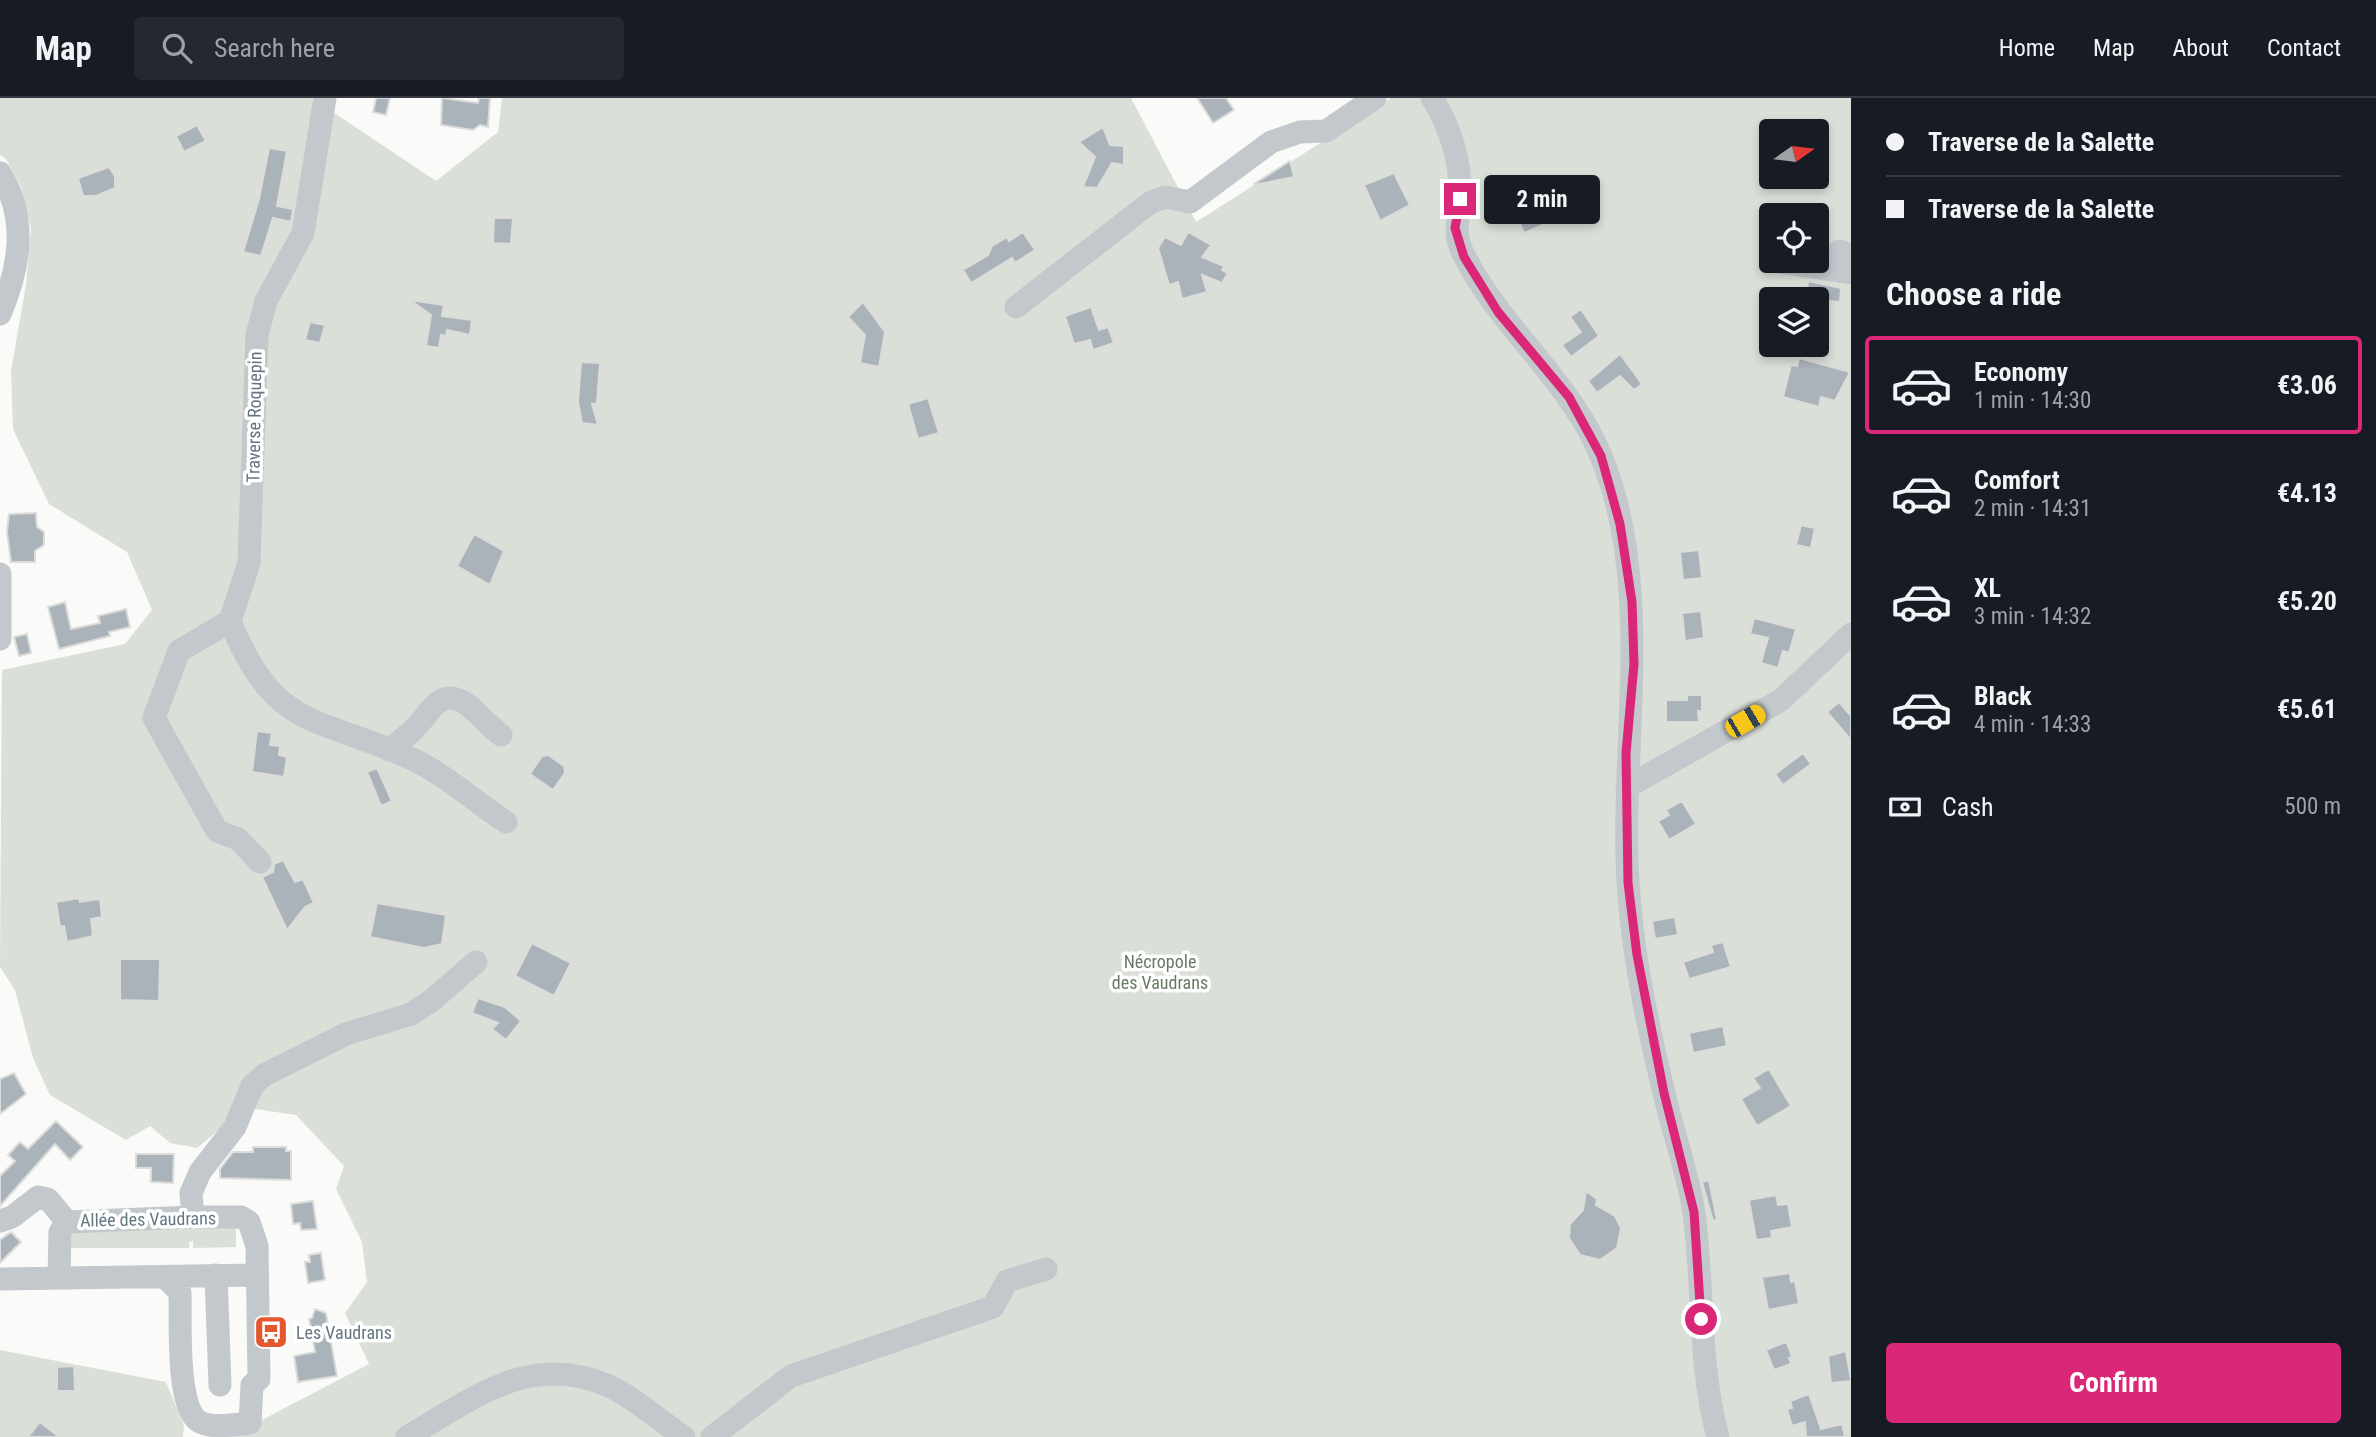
<!DOCTYPE html>
<html lang="en">
<head>
<meta charset="utf-8">
<style>
	:root { --surface:#171b24; --page:#242831; --text:#f1f3f6; --muted:#9ea1a6; --line:#363941; --accent:#db2777 }
	body { margin:0; font-family:"Roboto Condensed",sans-serif; background:var(--page); color:var(--text); height:100vh; display:flex; flex-direction:column; font-size:26px; white-space:nowrap }
	* { box-sizing:border-box; margin:0 }
	p { font-size:23px; color:var(--muted) }
	.icon { flex:none; width:38px; height:38px; fill:none; stroke:currentColor; stroke-width:2; stroke-linecap:round; stroke-linejoin:round }
	.map { position:relative; flex:1; overflow:hidden }
	.panel { display:flex; flex-direction:column; background:var(--surface); width:525px }
	.panel>* { flex:none }
	.banner { display:grid; align-content:center; height:154px; padding:0 35px; background:var(--surface) }
	.needle { width:46px; rotate:76deg }
	.fabs { position:absolute; left:1759px; top:21px; display:grid; gap:14px }
	.fabs a { display:grid; place-items:center; width:70px; height:70px; border-radius:7px; background:var(--surface); box-shadow:0 4px 10px #0003; font-size:35px }
	.end { position:absolute; width:32px; height:32px; margin:-16px; border:9px solid #db2777; background:#fff; box-shadow:0 0 0 4px #fff }
	.from { border-radius:50% }
	.bubble { position:absolute; height:49px; border-radius:7px; background:var(--surface); box-shadow:0 4px 10px #0003; font-size:23px; font-weight:700; line-height:49px; text-align:center }
	.car { position:absolute; width:21px; height:42px; margin:-21px -10px; border-radius:9px; box-shadow:0 0 5px 2px #0007; background:linear-gradient(#f5c518 24%,#345 0 40%,#f5c518 0 76%,#345 0 86%,#f5c518 0) }
	.banner b { display:flex; align-items:center; gap:24px; height:66px; font-size:26px }
	.banner b+b { border-top:2px solid var(--line) }
	.banner i { width:18px; height:18px; background:var(--text) }
	ul { padding:0; list-style:none }
	li { display:flex; align-items:center; gap:21px; height:98px; margin:0 14px 10px; padding:0 21px; border:4px solid transparent; border-radius:7px }
	li div { flex:1 }
	li b { display:block; font-size:26px }
	li em { font-style:normal; font-weight:700 }
	li.selected { border-color:var(--accent) }
	li>.icon { width:63px; height:63px; stroke-width:1.5 }
	h2 { padding:0 35px; font-size:32px; line-height:84px }
	.pay { display:flex; align-items:center; gap:18px; height:77px; padding:0 35px; font-size:26px }
	.pay p { margin-inline-start:auto }
	.cta { display:flex; gap:14px; margin-top:auto; padding:14px 35px }
	.cta a { flex:1; height:80px; border-radius:7px; background:var(--accent); color:#fff; font-size:28px; font-weight:700; line-height:80px; text-align:center }
	header { display:flex; align-items:center; gap:42px; box-sizing:border-box; height:98px; padding:0 35px; background:var(--surface); border-bottom:2px solid var(--line) }
	header strong { font-size:33px }
	nav { display:flex; gap:38px; margin-inline-start:auto; font-size:24px }
	.search { width:490px; height:63px; background:var(--page); display:flex; align-items:center; gap:18px; box-sizing:border-box; padding:0 24px; border-radius:7px; color:var(--muted); font-size:26px }
	main { display:flex; flex:1; min-height:0 }
	.map>svg:first-child { display:block }
	.green { fill:#dadfd7; fill-rule:evenodd }
	.building { fill:#aab3b9; stroke:#dcdcda; stroke-width:2 }
	.lines { fill:none; stroke-linecap:round; stroke-linejoin:round }
	.minor { stroke:#c3c8cc; stroke-width:23 }
	.route { stroke:#db2777; stroke-width:9 }
	.labels { text-anchor:middle; dominant-baseline:central; stroke-width:7; stroke-linejoin:round; paint-order:stroke }
	.street-label { font-size:18px; fill:#657683; stroke:#fff }
	.park-label { font-size:18px; fill:#687a64; stroke:#fff }
	.poi-label { font-size:18px; fill:#657683; stroke:#fff; text-anchor:start }
</style>
</head>
<body>
<header>
<strong>Map</strong>
<div class="search"><svg class="icon" aria-label="search" viewBox="0 0 24 24"><circle cx="10" cy="10" r="6"/><path d="M15 15l6 6"/></svg>Search here</div>
<nav><a>Home</a><a>Map</a><a>About</a><a>Contact</a></nav>
</header>
<main>
<div class="map">
<svg width="1851" height="1339" viewBox="0 0 1851 1339">
	<rect width="100%" height="100%" fill="#fafaf8"/>
	<!-- green -->
	<path class="green" d="M 0,0 L 312,0 L 436,83 L 498,34 L 502,0 L 1131,0 L 1196,124 L 1391,0 L 1851,0 L 1851,1339 L 207,1339 L 258,1324 L 369,1266 L 345,1215 L 367,1184 L 362,1144 L 336,1091 L 344,1068 L 296,1017 L 235,1008 L 221,1030 L 197,1050 L 170,1045 L 150,1028 L 126,1042 L 50,997 L 33,960 L 15,892 L 0,869 L 2,572 L 125,546 L 152,512 L 127,454 L 49,406 L 13,331 L 11,273 L 26,187 L 31,131 L 21,89 L 6,61 L 0,57 ZM 1771,33 L 1816,33 L 1816,79 L 1771,79 ZM 1771,117 L 1816,117 L 1816,163 L 1771,163 ZM 1771,201 L 1816,201 L 1816,247 L 1771,247 Z
		M 236,1129 L 236,1149 L 193,1150 L 193,1143 L 189,1144 L 189,1150 L 69,1150 L 73,1133 Z
		M 0,1252 L 166,1284 L 184,1327 L 183,1339 L 0,1339 Z"/>
	<!-- building -->
	<path class="building" d="M 376,0 L 390,0 L 386,17 L 373,14 Z
		M 442,0 L 478,5 L 479,0 L 490,0 L 488,29 L 480,27 L 473,32 L 441,27 Z
		M 1197,0 L 1226,0 L 1234,12 L 1213,25 Z
		M 197,27 L 206,43 L 184,54 L 176,38 Z
		M 1103,29 L 1110,47 L 1124,48 L 1124,67 L 1112,65 L 1097,90 L 1083,89 L 1095,59 L 1079,44 Z
		M 269,50 L 287,53 L 277,108 L 293,111 L 291,124 L 273,120 L 261,158 L 243,154 L 259,101 Z
		M 1290,63 L 1294,79 L 1254,87 L 1254,86 Z
		M 109,69 L 115,78 L 115,90 L 96,98 L 83,98 L 78,80 Z
		M 1394,75 L 1410,107 L 1380,123 L 1364,87 Z
		M 1559,79 L 1566,93 L 1571,91 L 1582,114 L 1570,119 L 1568,116 L 1524,135 L 1513,111 L 1537,99 L 1533,91 Z
		M 494,120 L 513,120 L 511,146 L 493,145 Z
		M 1023,134 L 1035,152 L 1015,165 L 1012,160 L 971,185 L 963,172 L 988,157 L 992,148 L 1007,139 L 1009,143 Z
		M 1188,134 L 1211,147 L 1202,159 L 1224,168 L 1222,172 L 1228,175 L 1222,185 L 1202,177 L 1207,194 L 1182,201 L 1178,184 L 1169,187 L 1158,150 L 1165,139 L 1181,147 Z
		M 1808,183 L 1841,190 L 1840,204 L 1806,201 Z
		M 410,202 L 444,207 L 442,218 L 472,222 L 470,237 L 447,232 L 446,238 L 441,237 L 439,250 L 426,248 L 431,217 Z
		M 863,204 L 885,234 L 879,269 L 860,265 L 865,237 L 848,219 Z
		M 1091,209 L 1099,232 L 1108,229 L 1114,245 L 1093,252 L 1090,242 L 1074,246 L 1065,218 Z
		M 1581,211 L 1599,238 L 1571,259 L 1562,247 L 1581,234 L 1570,219 Z
		M 310,224 L 325,227 L 320,245 L 305,242 Z
		M 1620,256 L 1642,286 L 1634,292 L 1620,278 L 1597,295 L 1588,283 Z
		M 1799,260 L 1850,274 L 1835,303 L 1821,299 L 1819,309 L 1783,299 L 1791,267 L 1797,268 Z
		M 581,264 L 600,265 L 597,305 L 592,306 L 598,327 L 582,325 L 578,304 Z
		M 928,300 L 939,335 L 918,341 L 908,306 Z
		M 36,415 L 37,429 L 44,434 L 44,447 L 35,453 L 35,464 L 11,464 L 7,434 L 9,416 Z
		M 1801,427 L 1815,430 L 1811,450 L 1796,447 Z
		M 474,436 L 504,453 L 490,487 L 457,468 Z
		M 1699,452 L 1702,480 L 1683,482 L 1680,454 Z
		M 65,504 L 71,531 L 100,525 L 98,518 L 126,511 L 130,529 L 109,534 L 110,538 L 59,551 L 48,509 Z
		M 1701,513 L 1704,540 L 1685,543 L 1682,515 Z
		M 1754,520 L 1796,531 L 1789,555 L 1783,553 L 1778,570 L 1761,565 L 1768,540 L 1750,536 Z
		M 27,536 L 31,555 L 19,558 L 14,539 Z
		M 1687,597 L 1702,597 L 1702,613 L 1698,613 L 1699,624 L 1666,624 L 1666,602 L 1687,602 Z
		M 1839,604 L 1851,618 L 1851,642 L 1827,614 Z
		M 257,633 L 272,635 L 270,647 L 280,648 L 279,657 L 287,659 L 284,679 L 252,674 Z
		M 1803,655 L 1811,666 L 1783,687 L 1775,676 Z
		M 548,657 L 564,668 L 565,675 L 553,692 L 530,676 L 542,658 Z
		M 377,670 L 392,703 L 381,708 L 367,674 Z
		M 1682,703 L 1696,726 L 1669,742 L 1658,723 L 1669,717 L 1666,712 Z
		M 283,762 L 295,784 L 303,781 L 314,805 L 305,809 L 287,832 L 262,779 L 273,774 L 274,766 Z
		M 79,800 L 80,804 L 100,801 L 102,819 L 91,821 L 93,838 L 67,844 L 64,828 L 60,829 L 56,804 Z
		M 377,805 L 446,817 L 442,846 L 424,850 L 370,839 Z
		M 1675,819 L 1678,837 L 1655,841 L 1652,823 Z
		M 1723,844 L 1731,869 L 1689,881 L 1683,864 L 1713,854 L 1711,847 Z
		M 532,845 L 571,865 L 554,898 L 515,878 Z
		M 120,861 L 160,861 L 159,903 L 120,902 Z
		M 478,900 L 505,909 L 521,923 L 506,942 L 492,931 L 498,925 L 472,915 Z
		M 1723,928 L 1727,948 L 1693,955 L 1689,935 Z
		M 1769,971 L 1791,1008 L 1757,1028 L 1741,1001 L 1760,990 L 1753,980 Z
		M 14,975 L 26,996 L 0,1016 L 0,981 Z
		M 56,1023 L 83,1049 L 70,1062 L 55,1046 L 0,1108 L 0,1078 L 15,1063 L 8,1057 L 20,1044 L 28,1051 Z
		M 253,1049 L 286,1049 L 286,1053 L 291,1053 L 291,1082 L 220,1080 L 220,1071 L 233,1054 L 253,1054 Z
		M 136,1056 L 174,1056 L 173,1085 L 151,1084 L 151,1070 L 136,1070 Z
		M 1709,1082 L 1717,1122 L 1713,1123 L 1702,1084 Z
		M 1586,1093 L 1597,1101 L 1596,1107 L 1615,1118 L 1621,1130 L 1617,1150 L 1600,1162 L 1580,1157 L 1569,1140 L 1570,1126 L 1583,1112 Z
		M 1776,1097 L 1778,1107 L 1788,1106 L 1792,1129 L 1771,1133 L 1772,1140 L 1756,1142 L 1749,1102 Z
		M 313,1103 L 317,1131 L 301,1132 L 300,1125 L 293,1126 L 291,1106 Z
		M 11,1134 L 21,1144 L 0,1165 L 0,1142 Z
		M 321,1155 L 325,1182 L 308,1185 L 305,1164 L 310,1164 L 309,1157 Z
		M 1790,1175 L 1791,1184 L 1795,1183 L 1799,1206 L 1768,1212 L 1762,1179 Z
		M 315,1211 L 326,1215 L 337,1278 L 298,1284 L 294,1258 L 315,1254 L 309,1221 L 312,1220 Z
		M 1783,1245 L 1787,1245 L 1792,1259 L 1789,1260 L 1791,1266 L 1774,1272 L 1766,1252 Z
		M 1846,1253 L 1851,1283 L 1831,1285 L 1828,1258 Z
		M 74,1268 L 75,1293 L 57,1293 L 57,1269 Z
		M 1809,1296 L 1821,1331 L 1842,1326 L 1845,1339 L 1806,1339 L 1805,1324 L 1792,1328 L 1787,1311 L 1792,1310 L 1790,1303 Z
		M 40,1324 L 59,1339 L 28,1339 Z"/>
	<g class="lines">
		<!-- minor -->
		<path class="minor" d="M 1432,0 C 1450,28 1462,66 1460,100 C 1459,127 1451,134 1466,161 C 1503,232 1570,283 1601,358 C 1655,489 1620,646 1628,784 C 1632,855 1648,929 1665,999 C 1674,1037 1688,1076 1694,1115 C 1704,1189 1698,1266 1718,1339
			M 0,75 C 28,120 20,169 0,216
			M 1839,153 L 1851,157
			M 1772,163 L 1851,175
			M 1016,209 L 1151,104 L 1165,99 L 1190,104 L 1271,44 L 1300,34 L 1326,33 L 1375,0
			M 0,476 L 0,541
			M 230,523 L 249,465 L 257,237 L 266,203 L 303,135 L 325,0
			M 230,523 C 275,634 316,617 412,661 C 443,675 477,705 506,724
			M 230,523 L 179,553 L 154,620 L 217,733 L 238,741 L 260,764
			M 389,652 C 398,645 407,638 415,630 C 431,615 439,587 468,607 C 479,616 489,628 501,637
			M 1627,689 L 1781,602 L 1851,536
			M 193,1119 L 191,1095 L 200,1074 L 235,1029 L 252,988 L 264,977 L 346,936 L 411,916 L 431,903 L 476,864
			M 0,1123 L 12,1119 L 38,1099 L 48,1101 L 67,1124
			M 216,1177 L 220,1287
			M 59,1180 L 60,1134 L 67,1124 L 193,1119 L 241,1119 L 249,1124 L 257,1148 L 259,1281 L 252,1287 L 250,1325 C 235,1326 209,1332 197,1322 C 176,1304 181,1222 180,1194 L 165,1179
			M 0,1181 L 256,1177
			M 407,1339 C 473,1301 530,1253 609,1288 C 635,1300 660,1323 684,1339
			M 712,1339 L 791,1278 L 993,1209 L 1007,1183 L 1046,1171"/>
	</g>
	<g class="lines">
		<!-- route -->
		<path class="route" d="M 1460,101 L 1455,130 L 1464,159 L 1498,214 L 1569,299 L 1601,358 L 1620,426 L 1632,504 L 1634,566 L 1626,655 L 1628,785 L 1637,857 L 1664,995 L 1694,1114 L 1701,1221"/>
	</g>
	<!-- icons -->
	<defs>
		<g id="bus-square" transform="scale(1.75)"><rect x="-9" y="-9" width="18" height="18" rx="4" fill="#e4572e" stroke="#fff"/><path d="M-5-6H5V4H4V6H2V4H-2V6H-4V4H-5ZM-3.5-4V0h7V-4ZM-3.5 1.2v1.5H-2V1.2ZM2 1.2v1.5H3.5V1.2Z" fill="#fff"/></g>
	</defs>
	<g fill-rule="evenodd">
		<use href="#bus-square" x="271" y="1234"/>
	</g>
	<g class="labels">
		<!-- street labels -->
		<g class="street-label">
			<text transform="translate(254 319) rotate(-89)">Traverse Roquepin</text>
			<text transform="translate(148 1121) rotate(-1)">Allée des Vaudrans</text>
		</g>
		<!-- park labels -->
		<g class="park-label">
			<text x="1160" y="863">Nécropole<tspan x="1160" dy="21">des Vaudrans</tspan></text>
		</g>
		<!-- poi labels -->
		<g class="poi-label">
			<text x="296" y="1234">Les Vaudrans</text>
		</g>
	</g>
</svg>
<div class="fabs">
<a><svg class="needle" viewBox="-14 -14 28 28"><path d="M0-13l5 13h-10z" fill="#e53935"/><path d="M0 13l5-13h-10z" fill="#9ea1a6"/></svg></a>
<a><svg class="icon" aria-label="locate" viewBox="0 0 24 24"><circle cx="12" cy="12" r="6"/><path d="M12 2v4M12 18v4M2 12h4M18 12h4"/></svg></a>
<a><svg class="icon" aria-label="layers" viewBox="0 0 24 24"><path d="M12 4l9 5-9 5-9-5zM3 14l9 5 9-5"/></svg></a>
</div>
<i class="end from" style="left:1701px;top:1221px"></i>
<i class="end" style="left:1460px;top:101px"></i>
<div class="bubble" style="left:1484px;top:77px;width:116px">2 min</div>
<i class="car" style="left:1745px;top:623px;rotate:60deg"></i>
</div>
<section class="panel">
<div class="banner">
<b><i class="from"></i>Traverse de la Salette</b>
<b><i></i>Traverse de la Salette</b>
</div>
<h2>Choose a ride</h2>
<ul>
<li class="selected"><svg class="icon" aria-label="car" viewBox="0 0 24 24"><path d="M5 17H2v-5l4-1 3-4h7l3 4 3 1v5h-3M9 17h6M6 11h13"/><circle cx="7" cy="17" r="2"/><circle cx="17" cy="17" r="2"/></svg><div><b>Economy</b><p>1 min · 14:30</p></div><em>€3.06</em></li>
<li><svg class="icon" aria-label="car" viewBox="0 0 24 24"><path d="M5 17H2v-5l4-1 3-4h7l3 4 3 1v5h-3M9 17h6M6 11h13"/><circle cx="7" cy="17" r="2"/><circle cx="17" cy="17" r="2"/></svg><div><b>Comfort</b><p>2 min · 14:31</p></div><em>€4.13</em></li>
<li><svg class="icon" aria-label="car" viewBox="0 0 24 24"><path d="M5 17H2v-5l4-1 3-4h7l3 4 3 1v5h-3M9 17h6M6 11h13"/><circle cx="7" cy="17" r="2"/><circle cx="17" cy="17" r="2"/></svg><div><b>XL</b><p>3 min · 14:32</p></div><em>€5.20</em></li>
<li><svg class="icon" aria-label="car" viewBox="0 0 24 24"><path d="M5 17H2v-5l4-1 3-4h7l3 4 3 1v5h-3M9 17h6M6 11h13"/><circle cx="7" cy="17" r="2"/><circle cx="17" cy="17" r="2"/></svg><div><b>Black</b><p>4 min · 14:33</p></div><em>€5.61</em></li>
</ul>
<div class="pay"><svg class="icon" aria-label="cash" viewBox="0 0 24 24"><path d="M3 7h18v10H3z"/><circle cx="12" cy="12" r="2"/></svg>Cash<p>500 m</p></div>
<div class="cta"><a>Confirm</a></div>
</section>
</main>
</body>
</html>
